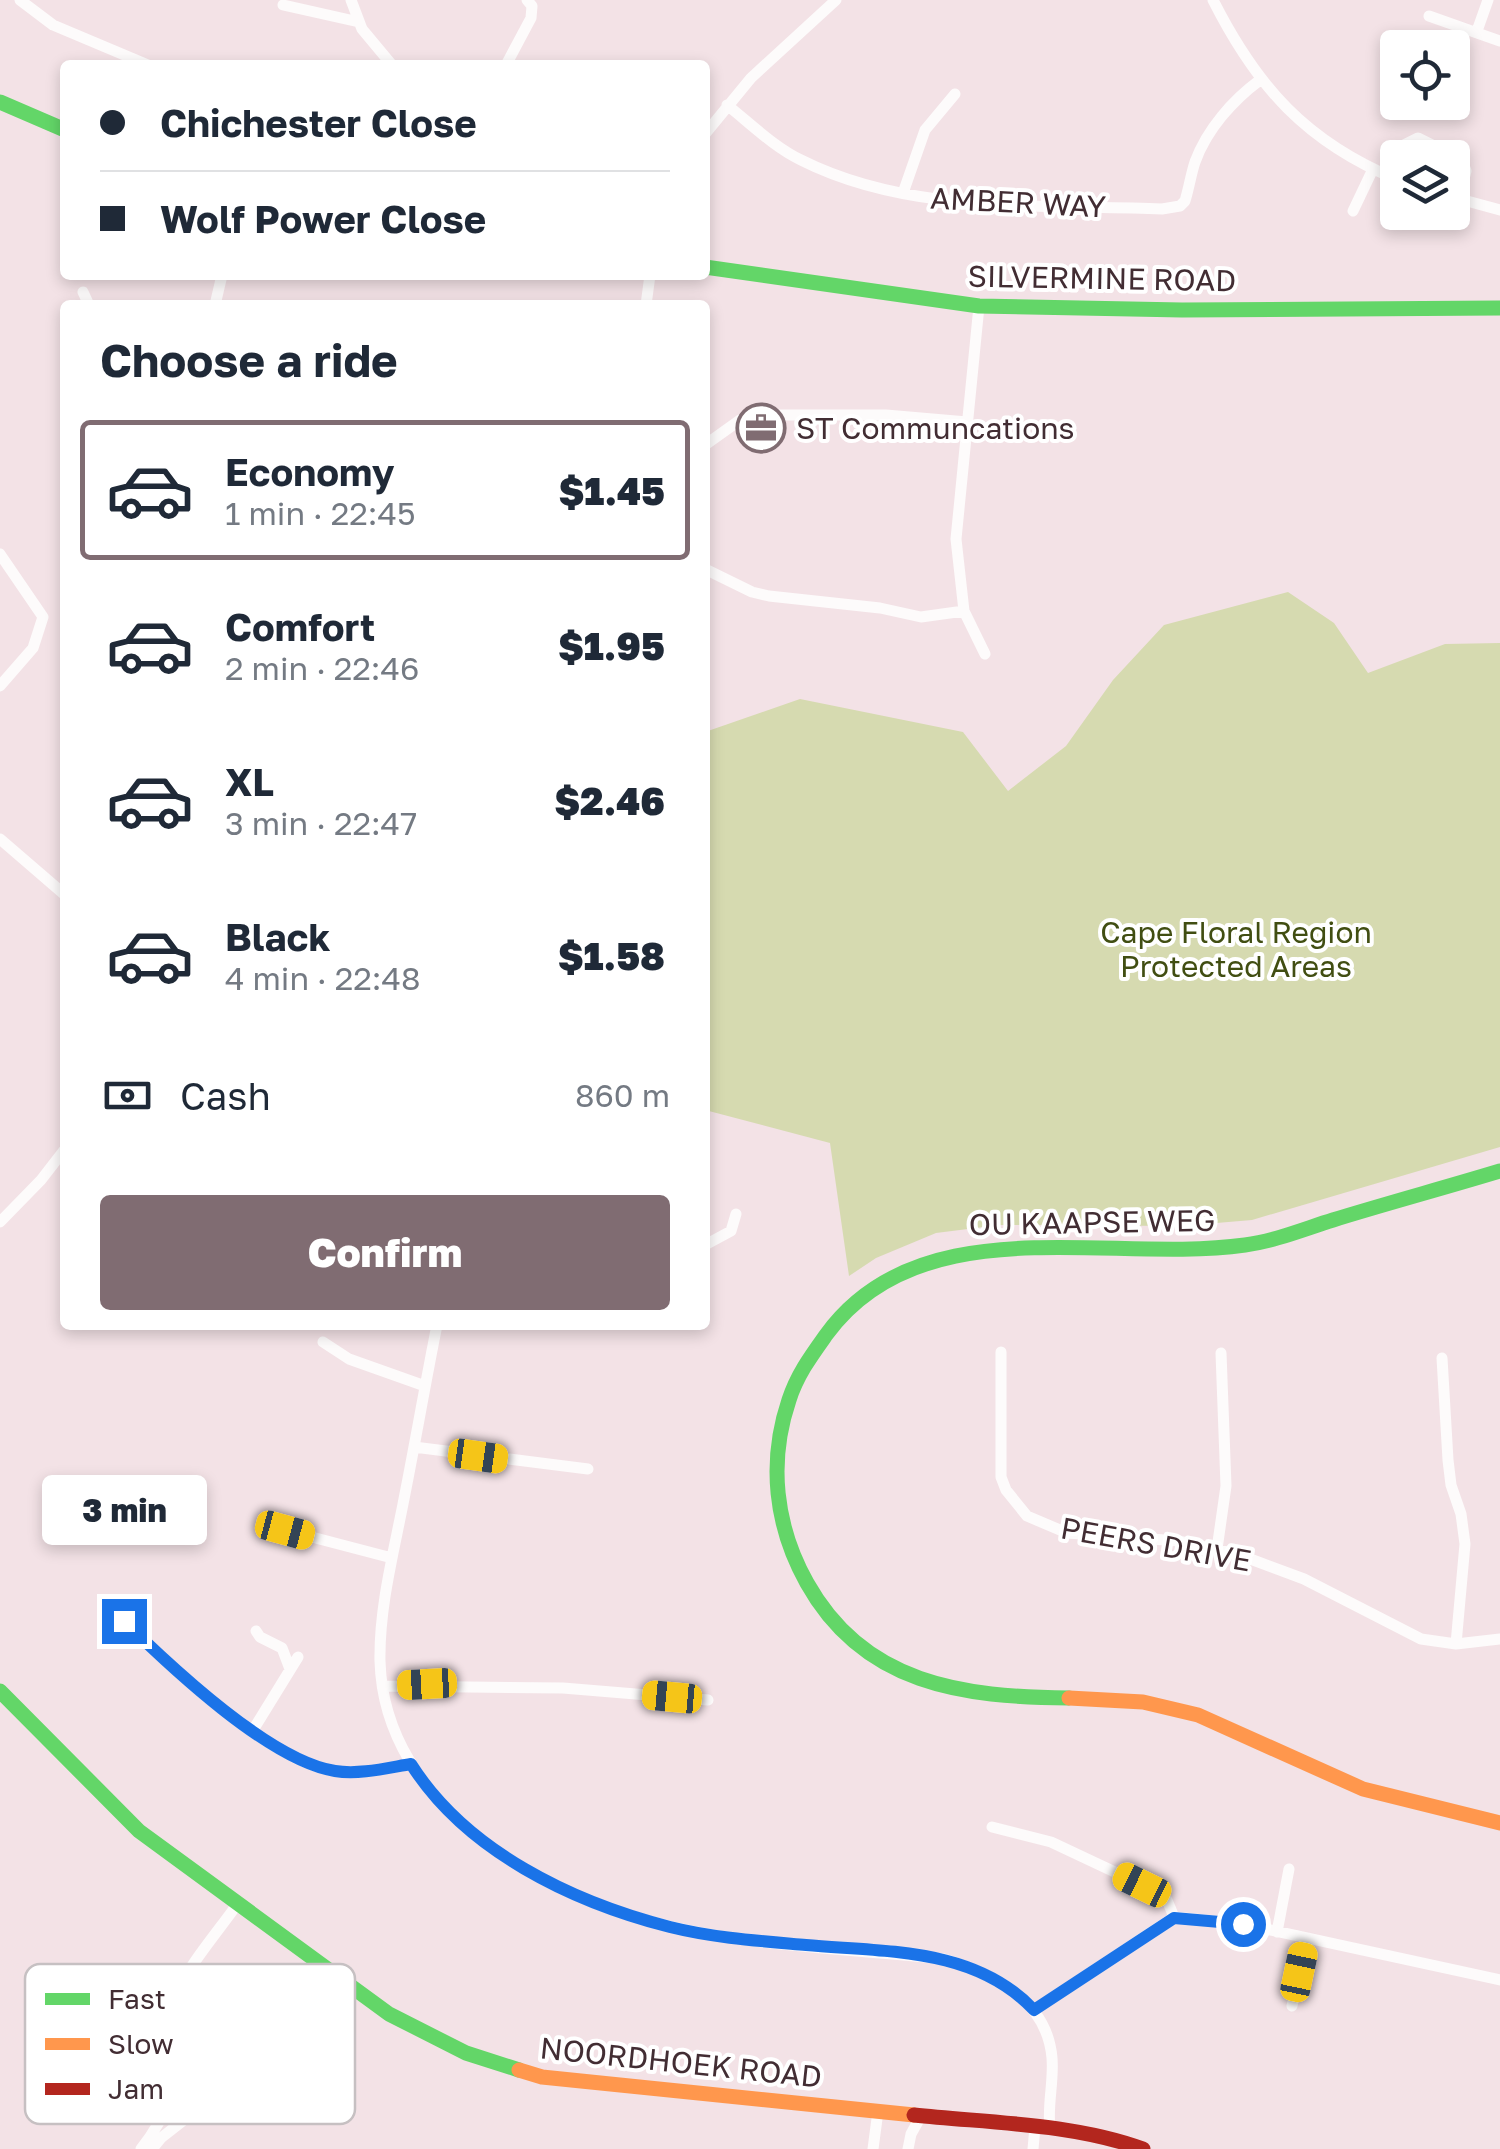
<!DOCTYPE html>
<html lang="en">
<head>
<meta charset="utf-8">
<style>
	:root { --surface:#fff; --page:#f6f6f7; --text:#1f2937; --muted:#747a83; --line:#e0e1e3; --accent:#806c72 }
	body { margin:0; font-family:"Golos Text",sans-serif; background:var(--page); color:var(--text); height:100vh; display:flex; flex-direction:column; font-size:38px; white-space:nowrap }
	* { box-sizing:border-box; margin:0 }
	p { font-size:32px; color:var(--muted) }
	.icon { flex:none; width:55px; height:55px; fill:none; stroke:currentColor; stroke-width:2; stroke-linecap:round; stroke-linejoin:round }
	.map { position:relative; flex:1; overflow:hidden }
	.drawer { position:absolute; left:60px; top:300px; width:650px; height:1030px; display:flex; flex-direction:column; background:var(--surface); border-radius:10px; box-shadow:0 5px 15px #0003 }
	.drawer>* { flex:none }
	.top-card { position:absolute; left:60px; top:60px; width:650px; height:220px; border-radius:10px; box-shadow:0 5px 15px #0003; display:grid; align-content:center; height:220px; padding:0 40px; background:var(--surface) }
	.fabs { position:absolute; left:1380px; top:30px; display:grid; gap:20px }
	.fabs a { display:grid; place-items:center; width:90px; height:90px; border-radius:10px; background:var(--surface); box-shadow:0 5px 15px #0003; font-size:50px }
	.end { position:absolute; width:45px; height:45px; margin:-22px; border:12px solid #1a73e8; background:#fff; box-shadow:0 0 0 5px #fff }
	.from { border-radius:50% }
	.bubble { position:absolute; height:70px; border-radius:10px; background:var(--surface); box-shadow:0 5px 15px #0003; font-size:32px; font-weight:800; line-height:70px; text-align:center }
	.car { position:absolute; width:30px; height:60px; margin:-30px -15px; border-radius:12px; box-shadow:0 0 8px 2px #0007; background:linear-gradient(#f5c518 24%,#345 0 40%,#f5c518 0 76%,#345 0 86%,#f5c518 0) }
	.top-card b { display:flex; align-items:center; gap:35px; height:95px; font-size:38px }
	.top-card b+b { border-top:2px solid var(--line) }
	.top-card i { width:25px; height:25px; background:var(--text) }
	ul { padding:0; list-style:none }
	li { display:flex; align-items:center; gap:30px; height:140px; margin:0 20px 15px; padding:0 20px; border:5px solid transparent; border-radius:10px }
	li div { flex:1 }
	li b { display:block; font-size:38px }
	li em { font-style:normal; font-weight:800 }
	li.current { border-color:var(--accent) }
	li>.icon { width:90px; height:90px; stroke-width:1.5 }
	h2 { padding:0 40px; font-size:45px; line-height:120px }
	.pay { display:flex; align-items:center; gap:25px; height:110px; padding:0 40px; font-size:38px }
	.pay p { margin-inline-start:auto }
	.cta { display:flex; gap:20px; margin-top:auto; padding:20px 40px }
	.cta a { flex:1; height:115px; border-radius:10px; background:var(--accent); color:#fff; font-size:40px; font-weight:800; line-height:115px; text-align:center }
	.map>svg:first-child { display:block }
	.green { fill:#d6dab0 }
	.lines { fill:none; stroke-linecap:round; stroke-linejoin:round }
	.street { stroke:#fdfbfb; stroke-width:11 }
	.fast { stroke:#63d668; stroke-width:15 }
	.slow { stroke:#ff974d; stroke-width:15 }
	.jam { stroke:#b3261e; stroke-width:15 }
	.route { stroke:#1a73e8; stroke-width:12 }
	.labels { text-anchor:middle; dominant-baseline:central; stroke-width:8; stroke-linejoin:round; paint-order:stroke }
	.street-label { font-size:30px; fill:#422d33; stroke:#fff }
	.poi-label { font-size:30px; fill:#422d33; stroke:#fff; text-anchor:start }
	.park-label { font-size:30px; fill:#414e12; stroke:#fff }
	.key { fill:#fff; stroke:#c6c0c2; stroke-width:2.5 }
	.key-label { font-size:28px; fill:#422d33 }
</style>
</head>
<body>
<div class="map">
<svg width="1500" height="2149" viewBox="0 0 1500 2149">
	<rect width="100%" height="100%" fill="#f3e2e6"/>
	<!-- green -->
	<path class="green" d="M 1288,592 L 1334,623 L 1368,673 L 1445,644 L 1500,643 L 1500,1147 L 1252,1220 L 1181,1226 L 1000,1225 L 936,1233 L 876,1258 L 849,1276 L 830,1143 L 705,1110 L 705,732 L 800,699 L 963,732 L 1008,791 L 1066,746 L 1113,680 L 1164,625 Z"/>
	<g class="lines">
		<!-- street -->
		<path class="street" d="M 20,0 L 53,25 L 148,65
			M 351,0 L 362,29 L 392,65
			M 1213,0 C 1257,87 1306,142 1398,180
			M 283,5 L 359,22
			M 1429,16 L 1500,41
			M 1477,31 L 1488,0
			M 506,65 L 531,18 L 532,6 L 527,0
			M 727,105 C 751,124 774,147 801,160 C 910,215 1043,204 1162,209 L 1180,206 L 1185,201 C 1189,188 1191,174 1195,162 C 1207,129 1233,100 1260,80
			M 705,134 L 751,78 L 836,0
			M 1390,176 L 1402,146 L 1418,138 L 1462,160 L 1466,171 L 1459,198
			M 903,193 L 925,130 L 955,94
			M 1456,198 L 1500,210
			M 1353,211 L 1373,169
			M 83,292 L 89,305
			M 215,305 L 222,275
			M 646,305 L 650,275
			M 979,306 L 956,539 L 964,611 L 985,654
			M 705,445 L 740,420 L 756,415 L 886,415 L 967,422
			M 0,554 L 43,617 L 33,648 L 0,686
			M 705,569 L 752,592 L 769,596 L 880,608 L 921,617 L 964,611
			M 0,839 L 65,895
			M 0,1222 L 41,1180 L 65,1149
			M 705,1245 L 731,1231 L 736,1214
			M 437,1325 C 425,1385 415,1444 403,1504 C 393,1555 379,1609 380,1661 C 384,1808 545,1899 673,1927 C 761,1947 854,1949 944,1959 C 993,1974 1047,1999 1052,2058 C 1054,2082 1047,2105 1050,2129
			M 323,1342 L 349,1359 L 425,1386
			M 1001,1352 L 1001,1477 L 1006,1490 L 1027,1516 L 1067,1533 L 1179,1541 L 1237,1554 L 1304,1579 L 1421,1639 L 1456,1644 L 1500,1639
			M 1442,1358 L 1448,1460 L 1451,1485 L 1461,1514 L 1465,1544 L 1456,1644
			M 414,1447 L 588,1469
			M 285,1530 L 392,1558
			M 1217,1549 L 1226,1486 L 1221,1353
			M 124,1621 C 171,1667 269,1761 335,1771 C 359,1775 387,1768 411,1764
			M 256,1631 L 260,1637 L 282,1648 L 290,1669
			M 383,1686 L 563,1688 L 708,1700
			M 253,1730 L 298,1657
			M 992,1827 L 1051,1842 L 1153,1890 L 1167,1900 L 1174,1917
			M 1277,1932 L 1289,1869
			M 1292,2006 L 1306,1938
			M 1034,2010 L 1174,1917 L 1243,1924 L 1500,1980
			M 141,2149 C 164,2120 183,2079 180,2040 C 178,2025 173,2010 177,1994 C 183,1972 224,1924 238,1903
			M 152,2149 L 161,2138 L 226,2087 L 177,1990
			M 873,2149 L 878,2111
			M 908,2149 L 911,2134 L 921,2116
			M 1033,2149 L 1035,2127"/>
		<!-- fast -->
		<path class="fast" d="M 0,102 L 65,130
			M 705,267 L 979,306 L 1182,310 L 1500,308
			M 0,1691 L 139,1831 L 389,2014 L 466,2053 L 519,2070
			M 1069,1698 C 963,1697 864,1685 807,1583 C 775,1526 768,1462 789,1400 C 797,1375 811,1356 826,1335 C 920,1205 1109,1264 1245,1245 C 1275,1241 1304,1229 1333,1220 C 1388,1203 1444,1188 1500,1171"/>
		<!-- slow -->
		<path class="slow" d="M 1069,1698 L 1143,1702 L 1198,1715 L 1363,1789 L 1500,1823
			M 519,2070 L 542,2077 L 914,2115"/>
		<!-- jam -->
		<path class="jam" d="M 914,2115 C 989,2123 1072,2123 1143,2149"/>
	</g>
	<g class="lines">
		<!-- route -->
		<path class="route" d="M 124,1621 C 171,1667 270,1761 335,1771 C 359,1775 387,1768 411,1764 C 466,1851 572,1902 670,1927 C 714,1938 760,1941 806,1945 C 885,1952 975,1947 1034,2010 L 1174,1918 L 1243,1924"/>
	</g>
	<!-- icons -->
	<defs>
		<g id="office-ring" transform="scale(2.5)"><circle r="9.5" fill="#fff" stroke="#806c72" stroke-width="1.5"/><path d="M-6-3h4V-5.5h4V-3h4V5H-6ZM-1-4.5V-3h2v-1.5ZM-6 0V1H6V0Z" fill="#806c72"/></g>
	</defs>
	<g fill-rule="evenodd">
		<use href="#office-ring" x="761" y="428"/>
	</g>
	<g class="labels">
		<!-- street labels -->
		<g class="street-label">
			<text transform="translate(1018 202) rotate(3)">AMBER WAY</text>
			<text transform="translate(1102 278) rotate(1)">SILVERMINE ROAD</text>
			<text transform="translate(1092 1222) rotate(-1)">OU KAAPSE WEG</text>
			<text transform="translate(1156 1544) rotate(10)">PEERS DRIVE</text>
			<text transform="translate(681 2062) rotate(6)">NOORDHOEK ROAD</text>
		</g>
		<!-- poi labels -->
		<g class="poi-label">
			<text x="796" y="428">ST Communcations</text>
		</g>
		<!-- park labels -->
		<g class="park-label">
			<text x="1236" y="932">Cape Floral Region<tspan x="1236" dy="34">Protected Areas</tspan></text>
		</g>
	</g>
	<!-- legend -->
	<rect x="25" y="1964" width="330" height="160" rx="15" class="key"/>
	<rect x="45" y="1993" width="45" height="12" fill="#63d668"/>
	<rect x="45" y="2038" width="45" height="12" fill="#ff974d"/>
	<rect x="45" y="2083" width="45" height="12" fill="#b3261e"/>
	<g class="key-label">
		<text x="108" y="2009">Fast</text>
		<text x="108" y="2054">Slow</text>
		<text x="108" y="2099">Jam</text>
	</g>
</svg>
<div class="fabs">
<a><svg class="icon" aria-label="locate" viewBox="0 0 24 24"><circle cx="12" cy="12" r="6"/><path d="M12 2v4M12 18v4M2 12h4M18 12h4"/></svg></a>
<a><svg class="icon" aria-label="layers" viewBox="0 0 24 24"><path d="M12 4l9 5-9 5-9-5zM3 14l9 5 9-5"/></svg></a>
</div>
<i class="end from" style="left:1243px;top:1924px"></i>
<i class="end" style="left:124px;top:1621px"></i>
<div class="bubble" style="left:42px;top:1475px;width:165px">3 min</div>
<i class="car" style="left:478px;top:1456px;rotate:98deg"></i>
<i class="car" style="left:285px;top:1530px;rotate:105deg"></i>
<i class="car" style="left:427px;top:1684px;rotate:267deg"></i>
<i class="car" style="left:672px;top:1697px;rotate:275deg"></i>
<i class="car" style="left:1142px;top:1885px;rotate:296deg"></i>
<i class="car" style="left:1299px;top:1972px;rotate:12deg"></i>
<div class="top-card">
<b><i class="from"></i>Chichester Close</b>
<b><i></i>Wolf Power Close</b>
</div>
<section class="drawer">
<h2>Choose a ride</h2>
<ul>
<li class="current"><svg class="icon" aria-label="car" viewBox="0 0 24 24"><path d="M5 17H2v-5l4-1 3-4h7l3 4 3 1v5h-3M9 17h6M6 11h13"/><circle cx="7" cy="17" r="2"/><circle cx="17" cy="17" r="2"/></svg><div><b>Economy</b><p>1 min · 22:45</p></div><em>$1.45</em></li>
<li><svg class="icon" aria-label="car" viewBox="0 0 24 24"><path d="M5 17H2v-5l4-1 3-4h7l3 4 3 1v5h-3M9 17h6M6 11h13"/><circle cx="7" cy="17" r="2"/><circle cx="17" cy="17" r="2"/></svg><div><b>Comfort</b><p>2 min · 22:46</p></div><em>$1.95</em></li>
<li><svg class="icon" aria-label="car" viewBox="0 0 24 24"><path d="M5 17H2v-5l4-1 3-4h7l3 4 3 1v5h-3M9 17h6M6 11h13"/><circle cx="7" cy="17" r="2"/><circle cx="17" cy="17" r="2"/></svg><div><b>XL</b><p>3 min · 22:47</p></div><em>$2.46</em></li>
<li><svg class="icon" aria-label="car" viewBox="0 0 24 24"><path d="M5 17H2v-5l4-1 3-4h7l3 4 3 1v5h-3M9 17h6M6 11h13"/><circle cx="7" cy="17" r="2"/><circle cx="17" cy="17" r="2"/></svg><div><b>Black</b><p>4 min · 22:48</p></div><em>$1.58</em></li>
</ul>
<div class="pay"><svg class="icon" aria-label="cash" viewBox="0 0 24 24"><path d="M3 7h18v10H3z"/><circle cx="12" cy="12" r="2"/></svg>Cash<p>860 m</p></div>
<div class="cta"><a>Confirm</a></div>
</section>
</div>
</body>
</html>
